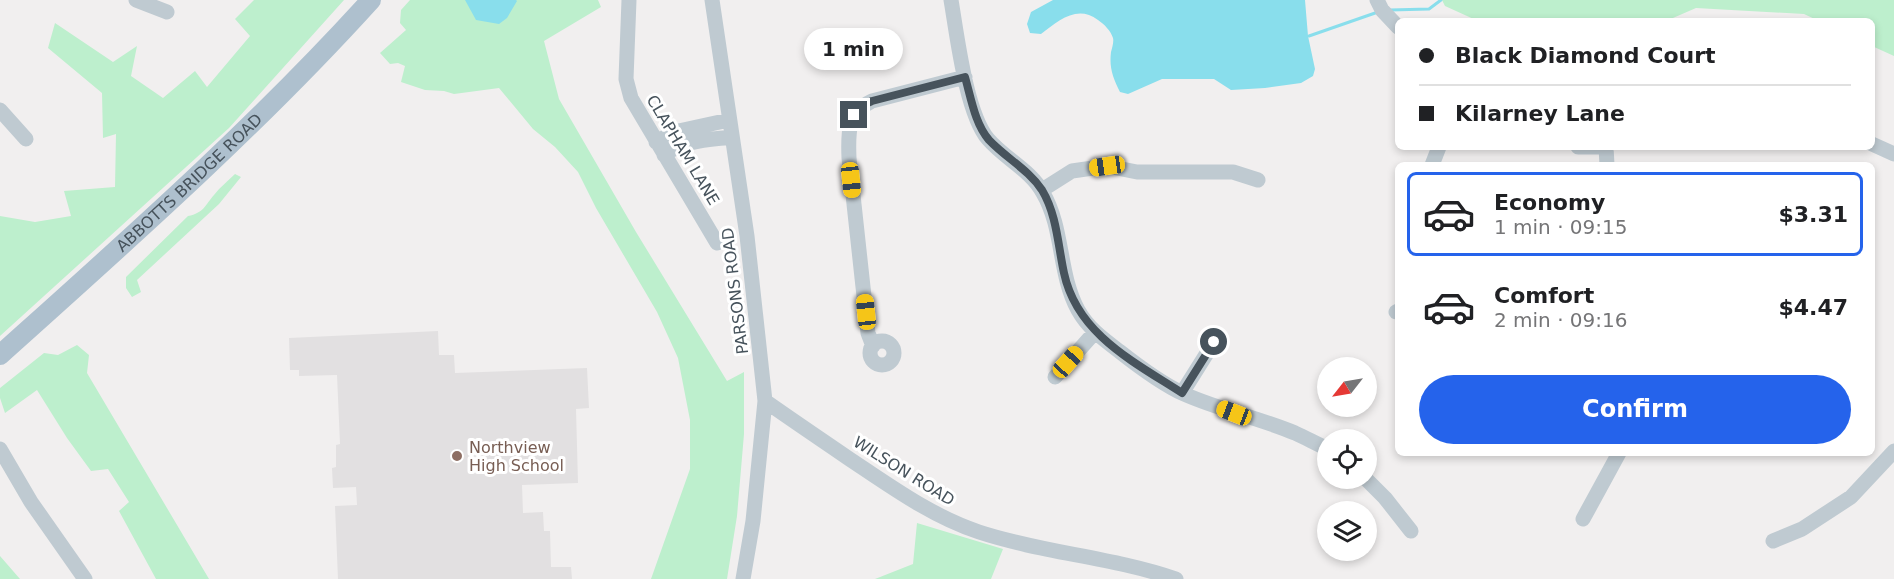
<!DOCTYPE html>
<html lang="en">
<head>
<meta charset="utf-8">
<style>
	:root { --surface:#fff; --page:#f6f6f6; --text:#202124; --muted:#757577; --line:#e0e0e0; --accent:#2563eb }
	body { margin:0; font-family:"DejaVu Sans",sans-serif; background:var(--page); color:var(--text); height:100vh; display:flex; flex-direction:column; font-size:22px; white-space:nowrap }
	* { box-sizing:border-box; margin:0 }
	p { font-size:20px; color:var(--muted) }
	.icon { flex:none; width:33px; height:33px; fill:none; stroke:currentColor; stroke-width:2; stroke-linecap:round; stroke-linejoin:round }
	.map { position:relative; flex:1; overflow:hidden }
	.sheet { position:absolute; left:1395px; top:162px; width:480px; height:294px; display:flex; flex-direction:column; background:var(--surface); border-radius:9px; box-shadow:0 3px 9px #0003 }
	.sheet>* { flex:none }
	.hud { position:absolute; left:1395px; top:18px; width:480px; height:132px; border-radius:9px; box-shadow:0 3px 9px #0003; display:grid; align-content:center; height:132px; padding:0 24px; background:var(--surface) }
	.needle { width:39px; rotate:239deg }
	.tools { position:absolute; left:1317px; top:357px; display:grid; gap:12px }
	.tools a { display:grid; place-items:center; width:60px; height:60px; border-radius:50%; background:var(--surface); box-shadow:0 3px 9px #0003; font-size:30px }
	.end { position:absolute; width:27px; height:27px; margin:-14px; border:8px solid #47535c; background:#fff; box-shadow:0 0 0 3px #fff }
	.from { border-radius:50% }
	.bubble { position:absolute; height:42px; border-radius:21px; background:var(--surface); box-shadow:0 3px 9px #0003; font-size:20px; font-weight:600; line-height:42px; text-align:center }
	.car { position:absolute; width:18px; height:36px; margin:-18px -9px; border-radius:8px; box-shadow:0 0 4px 2px #0007; background:linear-gradient(#f5c518 24%,#345 0 40%,#f5c518 0 76%,#345 0 86%,#f5c518 0) }
	.hud b { display:flex; align-items:center; gap:21px; height:57px; font-size:22px }
	.hud b+b { border-top:2px solid var(--line) }
	.hud i { width:15px; height:15px; background:var(--text) }
	ul { padding:10px 0 0; list-style:none }
	li { display:flex; align-items:center; gap:18px; height:84px; margin:0 12px 9px; padding:0 12px; border:3px solid transparent; border-radius:9px }
	li div { flex:1 }
	li b { display:block; font-size:22px }
	li em { font-style:normal; font-weight:600 }
	li.on { border-color:var(--accent) }
	li>.icon { width:54px; height:54px; stroke-width:1.5 }
	.cta { display:flex; gap:12px; margin-top:auto; padding:12px 24px }
	.cta a { flex:1; height:69px; border-radius:36px; background:var(--accent); color:#fff; font-size:24px; font-weight:600; line-height:69px; text-align:center }
	.map>svg:first-child { display:block }
	.education { fill:#e2e0e1 }
	.green { fill:#bdefcd }
	.water { fill:#89deec }
	.lines { fill:none; stroke-linecap:round; stroke-linejoin:round }
	.stream { stroke:#89deec; stroke-width:3 }
	.minor { stroke:#bfcad1; stroke-width:15 }
	.major { stroke:#aec0ce; stroke-width:20 }
	.route { stroke:#47535c; stroke-width:8 }
	.education-dot { fill:#8d6e63; stroke:#fff; stroke-width:2 }
	.labels { text-anchor:middle; dominant-baseline:central; stroke-width:6; stroke-linejoin:round; paint-order:stroke }
	.street-label { font-size:16px; fill:#47535c; stroke:#fff }
	.education-label { font-size:16px; fill:#785e54; stroke:#fff; text-anchor:start }
</style>
</head>
<body>
<div class="map">
<svg width="1894" height="579" viewBox="0 0 1894 579">
	<rect width="100%" height="100%" fill="#f1efef"/>
	<!-- education -->
	<path class="education" d="M 438,331 L 439,355 L 454,355 L 455,373 L 587,368 L 589,408 L 576,409 L 578,483 L 522,485 L 523,513 L 543,512 L 544,531 L 550,531 L 551,567 L 571,567 L 572,579 L 338,579 L 335,506 L 357,505 L 356,487 L 333,488 L 332,468 L 336,467 L 336,445 L 340,444 L 337,375 L 299,376 L 299,370 L 290,370 L 289,338 Z"/>
	<!-- green -->
	<path class="green" d="M 254,0 L 344,0 L 229,128 L 0,336 L 0,216 L 35,222 L 71,216 L 64,191 L 115,187 L 116,134 L 103,138 L 102,93 L 48,48 L 55,23 L 113,62 L 137,46 L 131,76 L 163,98 L 195,71 L 207,87 L 250,36 L 235,19 Z
		M 410,0 L 598,0 L 601,7 L 544,41 L 559,99 L 636,232 L 727,381 L 744,372 L 744,434 L 737,516 L 727,579 L 651,579 L 690,469 L 690,420 L 678,358 L 657,312 L 596,208 L 578,172 L 555,147 L 533,129 L 499,88 L 454,94 L 444,91 L 425,90 L 401,82 L 405,66 L 398,63 L 390,64 L 380,53 L 406,30 L 400,23 L 401,10 Z
		M 1442,0 L 1894,0 L 1894,56 L 1872,46 L 1872,21 L 1819,21 L 1804,14 L 1696,8 L 1666,21 L 1478,21 L 1445,6 Z
		M 235,174 L 241,177 L 219,204 L 137,280 L 141,292 L 132,297 L 126,288 L 126,277 L 188,216 C 204,213 205,205 214,195 C 220,187 228,181 235,174 Z
		M 77,345 L 89,355 L 87,373 L 209,579 L 156,579 L 119,511 L 129,502 L 108,469 L 91,471 L 67,438 L 37,390 L 5,413 L 0,398 L 0,388 L 44,353 L 58,355 Z
		M 917,523 L 1003,549 L 991,579 L 875,579 L 913,564 Z
		M 0,556 L 20,579 L 0,579 Z"/>
	<!-- water -->
	<path class="water" d="M 465,0 L 516,0 L 517,1 L 507,18 L 499,24 L 476,20 Z
		M 1053,0 L 1305,0 L 1308,36 L 1315,69 L 1313,76 L 1301,83 L 1265,88 L 1231,90 L 1214,79 L 1162,79 L 1128,94 L 1120,92 C 1113,78 1109,68 1111,52 C 1112,48 1114,42 1113,38 C 1111,31 1104,24 1098,20 C 1077,4 1058,21 1041,34 L 1030,33 L 1027,24 L 1031,12 Z"/>
	<g class="lines">
		<!-- stream -->
		<path class="stream" d="M 1390,10 L 1429,9 L 1441,0
			M 1309,36 L 1378,12"/>
		<!-- minor -->
		<path class="minor" d="M 136,0 L 167,12
			M 629,0 L 626,79 L 631,98 L 717,243
			M 712,0 L 747,236 L 765,401 L 753,521 L 743,579
			M 951,0 C 957,35 966,113 988,139 C 1005,159 1031,170 1043,193 C 1064,229 1058,273 1078,310 C 1088,328 1103,339 1119,351 C 1138,366 1162,384 1184,394 C 1220,410 1259,418 1295,433 C 1306,438 1317,444 1328,449
			M 1377,0 L 1382,10 L 1398,27
			M 0,110 L 26,139
			M 656,142 L 674,132 L 729,120
			M 1872,144 L 1894,154
			M 1578,147 L 1607,147
			M 1606,147 L 1607,165
			M 664,155 C 684,140 708,140 732,137
			M 1432,165 L 1439,147
			M 1042,190 L 1072,171 L 1107,166 L 1137,172 L 1233,172 L 1258,180
			M 1396,312 L 1398,311
			M870 353a12 12 0 1 1 24 0a12 12 0 1 1-24 0Z
			M 873,346 L 868,333 L 849,158 C 848,133 847,113 872,101 L 965,77
			M 1055,377 L 1095,332
			M 1182,393 L 1214,342
			M 765,401 C 792,420 820,439 848,458 C 890,486 931,516 979,532 C 1043,553 1112,557 1176,579
			M 0,449 L 31,502 L 85,579
			M 1365,478 L 1385,498 L 1411,531
			M 1583,519 L 1619,453
			M 1773,541 L 1802,529 L 1851,497 L 1894,451"/>
		<!-- major -->
		<path class="major" id="s1" d="M 0,355 C 127,241 256,127 371,0"/>
	</g>
	<g class="lines">
		<!-- route -->
		<path class="route" d="M 854,115 L 863,105 L 872,101 L 965,77 C 971,98 975,124 989,140 C 1006,158 1029,170 1042,190 C 1057,215 1058,246 1064,273 C 1077,334 1134,362 1182,393 L 1214,342"/>
	</g>
	<!-- markers -->
	<circle class="education-dot" cx="457" cy="456" r="6"/>
	<g class="labels">
		<!-- street labels -->
		<g class="street-label">
			<text transform="translate(683 150) rotate(59)">CLAPHAM LANE</text>
			<text stroke="none"><textPath href="#s1" startOffset="256">ABBOTTS BRIDGE ROAD</textPath></text>
			<text transform="translate(735 291) rotate(-97)">PARSONS ROAD</text>
			<text transform="translate(904 471) rotate(32)">WILSON ROAD</text>
		</g>
		<!-- education labels -->
		<g class="education-label">
			<text x="469" y="447">Northview<tspan x="469" dy="18">High School</tspan></text>
		</g>
	</g>
</svg>
<div class="tools">
<a><svg class="needle" viewBox="-14 -14 28 28"><path d="M0-13l5 13h-10z" fill="#e53935"/><path d="M0 13l5-13h-10z" fill="#757577"/></svg></a>
<a><svg class="icon" aria-label="locate" viewBox="0 0 24 24"><circle cx="12" cy="12" r="6"/><path d="M12 2v4M12 18v4M2 12h4M18 12h4"/></svg></a>
<a><svg class="icon" aria-label="layers" viewBox="0 0 24 24"><path d="M12 4l9 5-9 5-9-5zM3 14l9 5 9-5"/></svg></a>
</div>
<i class="end from" style="left:1214px;top:342px"></i>
<i class="end" style="left:854px;top:115px"></i>
<div class="bubble" style="left:804px;top:28px;width:99px">1 min</div>
<i class="car" style="left:1107px;top:166px;rotate:262deg"></i>
<i class="car" style="left:851px;top:180px;rotate:174deg"></i>
<i class="car" style="left:866px;top:312px;rotate:354deg"></i>
<i class="car" style="left:1068px;top:362px;rotate:42deg"></i>
<i class="car" style="left:1234px;top:413px;rotate:291deg"></i>
<div class="hud">
<b><i class="from"></i>Black Diamond Court</b>
<b><i></i>Kilarney Lane</b>
</div>
<section class="sheet">
<ul>
<li class="on"><svg class="icon" aria-label="car" viewBox="0 0 24 24"><path d="M5 17H2v-5l4-1 3-4h7l3 4 3 1v5h-3M9 17h6M6 11h13"/><circle cx="7" cy="17" r="2"/><circle cx="17" cy="17" r="2"/></svg><div><b>Economy</b><p>1 min · 09:15</p></div><em>$3.31</em></li>
<li><svg class="icon" aria-label="car" viewBox="0 0 24 24"><path d="M5 17H2v-5l4-1 3-4h7l3 4 3 1v5h-3M9 17h6M6 11h13"/><circle cx="7" cy="17" r="2"/><circle cx="17" cy="17" r="2"/></svg><div><b>Comfort</b><p>2 min · 09:16</p></div><em>$4.47</em></li>
</ul>
<div class="cta"><a>Confirm</a></div>
</section>
</div>
</body>
</html>
